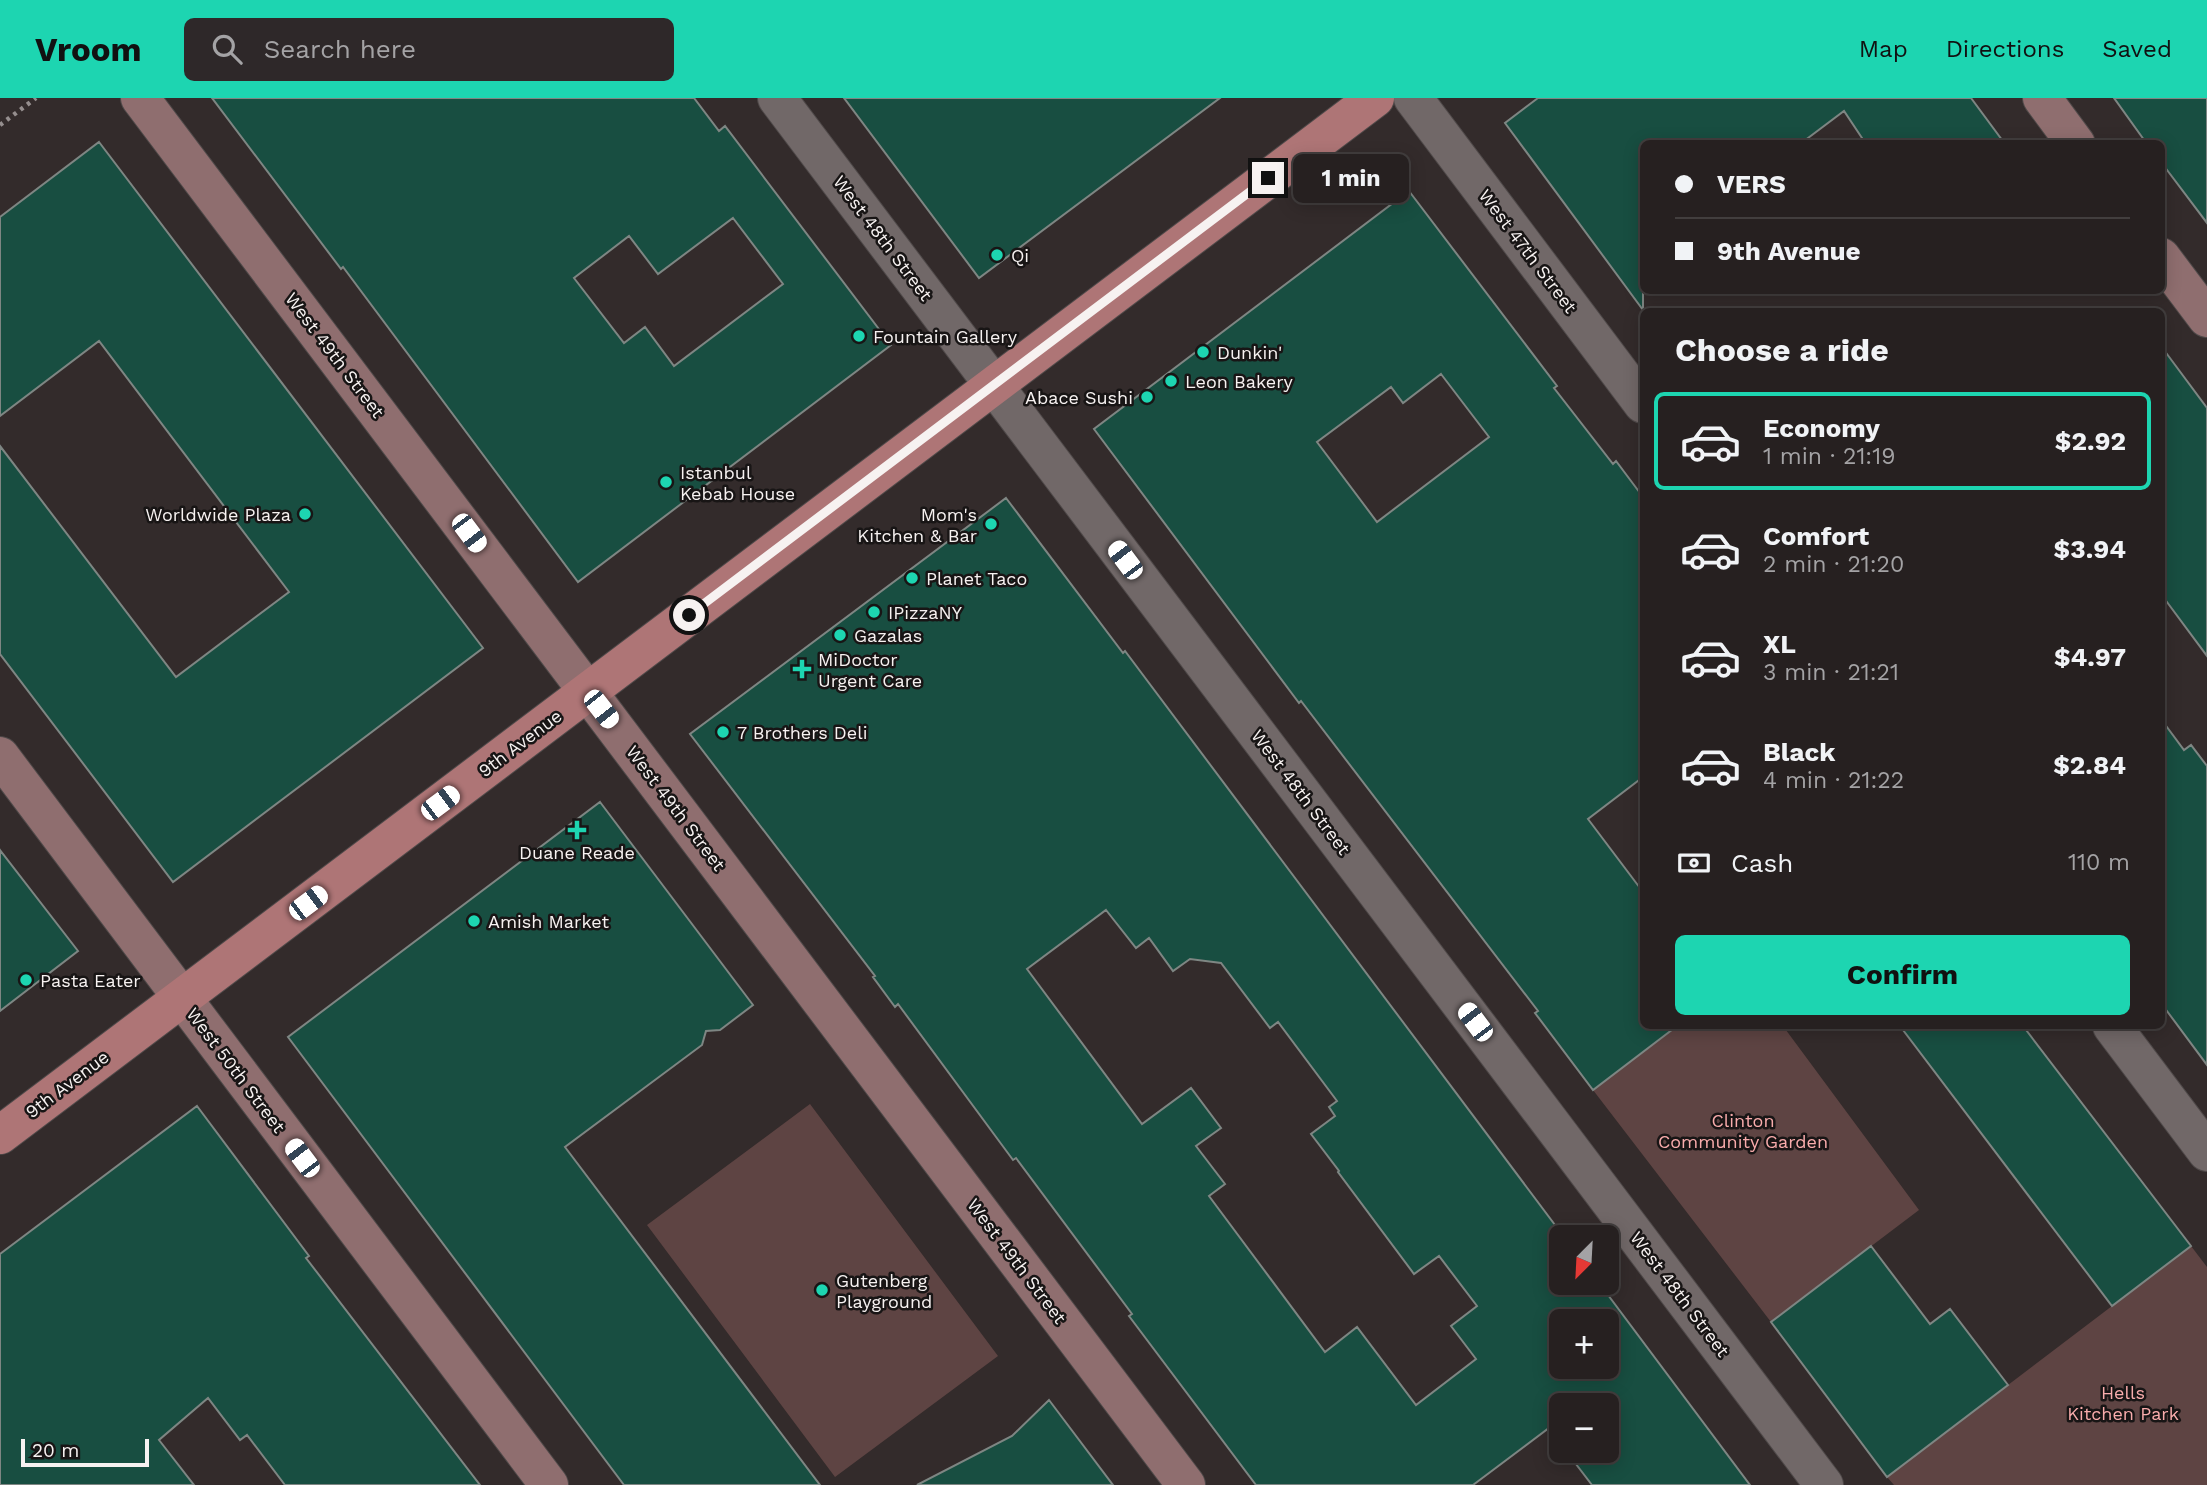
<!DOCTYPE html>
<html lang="en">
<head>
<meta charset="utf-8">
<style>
	:root { --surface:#262020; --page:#2e2829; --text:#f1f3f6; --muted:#a4a3a5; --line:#423e3e; --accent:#1dd5b1 }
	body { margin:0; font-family:"Work Sans",sans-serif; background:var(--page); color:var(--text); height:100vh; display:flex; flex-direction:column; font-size:26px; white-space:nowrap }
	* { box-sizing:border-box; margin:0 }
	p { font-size:23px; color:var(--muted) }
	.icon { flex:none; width:38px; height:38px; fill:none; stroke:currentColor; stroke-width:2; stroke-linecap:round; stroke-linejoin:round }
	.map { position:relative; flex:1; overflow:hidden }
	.details { position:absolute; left:1640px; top:210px; width:525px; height:721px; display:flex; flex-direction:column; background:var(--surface); border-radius:10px; box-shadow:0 4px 18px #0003,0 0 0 2px var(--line) }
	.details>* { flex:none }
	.banner { position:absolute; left:1640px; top:42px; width:525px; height:154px; border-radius:10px; box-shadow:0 4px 18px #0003,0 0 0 2px var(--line); display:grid; align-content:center; height:154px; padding:0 35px; background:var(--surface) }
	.needle { width:46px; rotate:204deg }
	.controls { position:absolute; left:1549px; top:1127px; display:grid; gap:14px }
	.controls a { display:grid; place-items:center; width:70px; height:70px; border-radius:10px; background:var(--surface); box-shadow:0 4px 18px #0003,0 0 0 2px var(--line); font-size:35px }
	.scale { position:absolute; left:21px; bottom:18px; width:128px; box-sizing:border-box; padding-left:7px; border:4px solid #f7f2f1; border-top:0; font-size:19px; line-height:24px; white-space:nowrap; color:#f7f2f1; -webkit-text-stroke:5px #181515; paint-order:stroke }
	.end { position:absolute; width:32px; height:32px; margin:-16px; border:9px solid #f7f2f1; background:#111; box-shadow:0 0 0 4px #111 }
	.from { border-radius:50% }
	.bubble { position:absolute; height:49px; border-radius:10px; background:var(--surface); box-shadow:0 4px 18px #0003,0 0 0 2px var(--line); font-size:23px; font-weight:700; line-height:49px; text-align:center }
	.car { position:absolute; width:21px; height:42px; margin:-21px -10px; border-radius:9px; box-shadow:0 0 5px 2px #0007; background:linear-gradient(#fff 24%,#345 0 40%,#fff 0 76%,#345 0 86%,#fff 0) }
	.banner b { display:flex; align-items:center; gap:24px; height:66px; font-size:26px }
	.banner b+b { border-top:2px solid var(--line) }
	.banner i { width:18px; height:18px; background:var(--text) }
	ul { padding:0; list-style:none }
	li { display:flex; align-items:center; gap:21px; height:98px; margin:0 14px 10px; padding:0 21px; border:4px solid transparent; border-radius:10px }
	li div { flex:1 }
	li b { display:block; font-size:26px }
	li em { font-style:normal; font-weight:700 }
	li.active { border-color:var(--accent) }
	li>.icon { width:63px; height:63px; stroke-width:1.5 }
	h2 { padding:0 35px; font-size:32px; line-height:84px }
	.pay { display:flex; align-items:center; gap:18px; height:77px; padding:0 35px; font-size:26px }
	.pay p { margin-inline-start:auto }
	.primary-button { display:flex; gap:14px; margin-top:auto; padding:14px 35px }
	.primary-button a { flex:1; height:80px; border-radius:10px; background:var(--accent); color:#111; font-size:28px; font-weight:700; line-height:80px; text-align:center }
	header { display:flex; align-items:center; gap:42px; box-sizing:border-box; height:98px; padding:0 35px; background:var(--accent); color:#111 }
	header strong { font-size:33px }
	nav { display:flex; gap:38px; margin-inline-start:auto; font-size:24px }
	.search { width:490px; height:63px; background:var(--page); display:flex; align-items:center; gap:18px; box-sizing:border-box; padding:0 24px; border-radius:10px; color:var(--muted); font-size:26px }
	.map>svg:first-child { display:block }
	.green { fill:#5e4443 }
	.building { fill:#184e41; stroke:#7e8683; stroke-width:2; fill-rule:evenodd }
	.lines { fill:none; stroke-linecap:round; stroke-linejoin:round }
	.street-casing { stroke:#4f4949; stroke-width:40 }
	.secondary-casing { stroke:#4f4949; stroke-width:40 }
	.primary-casing { stroke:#4f4949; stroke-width:40 }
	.path { stroke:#958e8e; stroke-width:4.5; stroke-dasharray:3.5 5; stroke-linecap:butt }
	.street { stroke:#716868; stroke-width:38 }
	.secondary { stroke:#8f6e6f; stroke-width:38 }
	.primary { stroke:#ae7576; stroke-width:38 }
	.route { stroke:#f7f2f1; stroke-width:9 }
	.poi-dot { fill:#1dd5b1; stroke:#181515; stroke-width:2.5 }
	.labels { text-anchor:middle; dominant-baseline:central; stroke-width:5; stroke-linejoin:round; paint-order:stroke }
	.street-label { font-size:18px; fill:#f7f2f1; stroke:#181515 }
	.poi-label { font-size:18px; fill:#f7f2f1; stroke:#181515; text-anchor:start }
	.park-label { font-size:18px; fill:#f9acac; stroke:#181515 }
</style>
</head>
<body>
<header>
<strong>Vroom</strong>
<div class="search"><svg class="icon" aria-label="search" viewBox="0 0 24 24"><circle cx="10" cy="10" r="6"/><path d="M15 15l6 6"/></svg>Search here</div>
<nav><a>Map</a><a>Directions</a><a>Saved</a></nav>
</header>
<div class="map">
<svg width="2207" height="1387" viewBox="0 0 2207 1387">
	<rect width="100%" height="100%" fill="#332b2b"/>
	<!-- green -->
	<path class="green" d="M 1677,928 L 1783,928 L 1919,1112 L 1771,1224 L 1593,992 Z
		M 810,1006 L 998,1258 L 835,1379 L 647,1127 Z
		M 2191,1148 L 2207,1169 L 2207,1387 L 1894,1387 L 1887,1379 Z"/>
	<!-- building -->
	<path class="building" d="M 212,0 L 694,0 L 719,33 L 725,28 L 891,247 L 578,484 L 343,169 L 341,171 ZM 733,120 L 783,186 L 674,268 L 645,229 L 624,245 L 574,180 L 629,138 L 658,176 Z
		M 844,0 L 1220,0 L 979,180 Z
		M 1538,0 L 1971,0 L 2005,46 L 1866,46 L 1844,13 L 1800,46 L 1643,46 L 1643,212 L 1505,25 Z
		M 2114,0 L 2207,0 L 2207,125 L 2161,64 L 2161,46 L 2147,46 Z
		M 99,44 L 483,550 L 173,784 L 0,556 L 0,348 L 176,579 L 289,494 L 99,243 L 0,318 L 0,119 Z
		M 1409,93 L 1557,288 L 1554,290 L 1613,366 L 1616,363 L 1643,399 L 1643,679 L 1588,721 L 1643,794 L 1643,928 L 1677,928 L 1593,992 L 1535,915 L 1538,913 L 1301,603 L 1299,605 L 1094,331 ZM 1441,276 L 1489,339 L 1377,424 L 1317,344 L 1391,289 L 1403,305 Z
		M 2161,248 L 2207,310 L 2207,558 L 2161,496 Z
		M 1006,400 L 1123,555 L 1125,553 L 1564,1139 L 1561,1139 L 1561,1185 L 1599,1185 L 1750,1387 L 1592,1387 L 1566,1353 L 1606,1353 L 1606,1307 L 1561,1307 L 1561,1345 L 1549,1330 L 1473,1387 L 1256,1387 L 1129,1218 L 1132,1216 L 1016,1060 L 1013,1062 L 898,906 L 895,909 L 873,879 L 875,878 L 690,636 ZM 1106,812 L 1136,850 L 1149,840 L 1173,873 L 1190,861 L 1221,865 L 1270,930 L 1278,924 L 1337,1003 L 1329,1009 L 1335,1018 L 1311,1036 L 1339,1073 L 1338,1074 L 1414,1176 L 1439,1158 L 1477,1208 L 1451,1228 L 1476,1261 L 1416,1307 L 1357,1229 L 1325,1254 L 1209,1098 L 1225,1086 L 1196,1048 L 1221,1030 L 1191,990 L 1142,1026 L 1027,871 ZM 1561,1223 L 1606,1223 L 1606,1269 L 1561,1269 Z
		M 2161,621 L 2184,652 L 2191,647 L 2207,668 L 2207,967 L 2161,905 Z
		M 600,704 L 753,907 L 720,932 L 706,933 L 702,947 L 565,1049 L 820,1387 L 624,1387 L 288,939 Z
		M 0,752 L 78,853 L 0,913 Z
		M 1900,928 L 2023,928 L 2191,1148 L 2112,1208 Z
		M 197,1008 L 309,1158 L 306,1160 L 480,1387 L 285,1387 L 247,1337 L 240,1342 L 208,1300 L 159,1342 L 194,1387 L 0,1387 L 0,1156 Z
		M 1871,1148 L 1930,1226 L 1950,1211 L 2008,1287 L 1887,1379 L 1771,1224 Z
		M 1049,1302 L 1113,1387 L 917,1387 L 1012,1338 Z"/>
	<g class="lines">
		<!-- street casing -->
		<g class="street-casing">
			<path id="street" d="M 777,0 L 1824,1387
				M 1413,0 L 1643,306
				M 2112,928 L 2207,1054"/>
		</g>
		<!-- secondary casing -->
		<g class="secondary-casing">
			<path id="secondary" d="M 140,0 L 1186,1387
				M 2042,0 L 2076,46
				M 2161,159 L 2207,220
				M 0,658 L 549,1387"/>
		</g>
		<!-- primary casing -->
		<g class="primary-casing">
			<path id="primary" d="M 0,1037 L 1375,0"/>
		</g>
		<!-- path -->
		<path class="path" d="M 0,27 L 36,0"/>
		<!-- street -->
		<use href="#street" class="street"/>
		<!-- secondary -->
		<use href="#secondary" class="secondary"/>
		<!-- primary -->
		<use href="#primary" class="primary"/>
	</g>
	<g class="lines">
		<!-- route -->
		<path class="route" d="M 689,517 L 1268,80"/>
	</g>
	<!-- markers -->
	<g class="poi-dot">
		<circle cx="997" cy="157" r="7"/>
		<circle cx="859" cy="238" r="7"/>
		<circle cx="1203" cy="254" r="7"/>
		<circle cx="1171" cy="283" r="7"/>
		<circle cx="1147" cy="299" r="7"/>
		<circle cx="666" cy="384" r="7"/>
		<circle cx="305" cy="416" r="7"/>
		<circle cx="991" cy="426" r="7"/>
		<circle cx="912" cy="480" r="7"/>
		<circle cx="874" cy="514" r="7"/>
		<circle cx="840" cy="537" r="7"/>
		<path d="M798.5 560.5h7v7h7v7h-7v7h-7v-7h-7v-7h7z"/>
		<circle cx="723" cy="634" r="7"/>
		<path d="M573.5 721.5h7v7h7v7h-7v7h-7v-7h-7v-7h7z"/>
		<circle cx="474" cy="823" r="7"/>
		<circle cx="26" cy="882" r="7"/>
		<circle cx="822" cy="1192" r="7"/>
	</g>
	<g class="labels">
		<!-- street labels -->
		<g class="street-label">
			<text transform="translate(883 140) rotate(53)">West 48th Street</text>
			<text transform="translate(1528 153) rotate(53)">West 47th Street</text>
			<text transform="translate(335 257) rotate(53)">West 49th Street</text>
			<text transform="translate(520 645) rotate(-37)">9th Avenue</text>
			<text transform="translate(1301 694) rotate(53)">West 48th Street</text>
			<text transform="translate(676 710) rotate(53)">West 49th Street</text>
			<text transform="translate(236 972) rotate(53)">West 50th Street</text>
			<text transform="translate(67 986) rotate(-37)">9th Avenue</text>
			<text transform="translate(1017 1163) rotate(53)">West 49th Street</text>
			<text transform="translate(1680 1196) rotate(53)">West 48th Street</text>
		</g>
		<!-- poi labels -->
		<g class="poi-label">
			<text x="1011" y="157">Qi</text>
			<text x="873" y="238">Fountain Gallery</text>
			<text x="1217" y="254">Dunkin'</text>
			<text x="1185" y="283">Leon Bakery</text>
			<text x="1133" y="299" text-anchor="end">Abace Sushi</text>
			<text x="680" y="374">Istanbul<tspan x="680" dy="21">Kebab House</tspan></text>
			<text x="291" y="416" text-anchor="end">Worldwide Plaza</text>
			<text x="977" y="416" text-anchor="end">Mom's<tspan x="977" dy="21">Kitchen &amp; Bar</tspan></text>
			<text x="926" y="480">Planet Taco</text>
			<text x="888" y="514">IPizzaNY</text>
			<text x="854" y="537">Gazalas</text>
			<text x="818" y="561">MiDoctor<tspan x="818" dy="21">Urgent Care</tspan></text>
			<text x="737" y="634">7 Brothers Deli</text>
			<text x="577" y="754" text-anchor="middle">Duane Reade</text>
			<text x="488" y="823">Amish Market</text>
			<text x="40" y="882">Pasta Eater</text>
			<text x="836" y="1182">Gutenberg<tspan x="836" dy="21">Playground</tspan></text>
		</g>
		<!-- park labels -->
		<g class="park-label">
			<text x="1743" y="1022">Clinton<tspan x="1743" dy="21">Community Garden</tspan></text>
			<text x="2123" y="1294">Hells<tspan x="2123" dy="21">Kitchen Park</tspan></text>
		</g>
	</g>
</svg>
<div class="controls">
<a><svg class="needle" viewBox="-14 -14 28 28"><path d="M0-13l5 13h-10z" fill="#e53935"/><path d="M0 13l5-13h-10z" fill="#a4a3a5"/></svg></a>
<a>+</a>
<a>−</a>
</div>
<div class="scale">20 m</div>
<i class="end from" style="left:689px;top:517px"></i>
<i class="end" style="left:1268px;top:80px"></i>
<div class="bubble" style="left:1293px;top:56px;width:116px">1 min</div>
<i class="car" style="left:469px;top:435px;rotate:143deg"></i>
<i class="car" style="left:1125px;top:462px;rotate:323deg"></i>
<i class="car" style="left:601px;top:611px;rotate:142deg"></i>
<i class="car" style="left:440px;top:705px;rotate:53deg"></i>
<i class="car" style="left:308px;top:805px;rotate:53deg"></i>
<i class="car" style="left:1475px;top:924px;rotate:323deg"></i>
<i class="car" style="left:302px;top:1060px;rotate:323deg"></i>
<div class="banner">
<b><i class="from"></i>VERS</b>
<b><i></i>9th Avenue</b>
</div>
<section class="details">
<h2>Choose a ride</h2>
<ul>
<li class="active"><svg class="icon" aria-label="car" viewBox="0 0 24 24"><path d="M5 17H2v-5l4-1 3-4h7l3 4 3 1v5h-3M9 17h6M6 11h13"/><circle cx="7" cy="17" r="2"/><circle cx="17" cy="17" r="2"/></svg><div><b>Economy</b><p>1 min · 21:19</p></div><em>$2.92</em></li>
<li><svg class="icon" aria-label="car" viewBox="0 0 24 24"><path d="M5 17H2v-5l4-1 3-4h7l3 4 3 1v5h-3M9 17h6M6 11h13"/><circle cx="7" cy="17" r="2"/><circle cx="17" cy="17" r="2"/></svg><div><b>Comfort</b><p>2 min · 21:20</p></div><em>$3.94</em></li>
<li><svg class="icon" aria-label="car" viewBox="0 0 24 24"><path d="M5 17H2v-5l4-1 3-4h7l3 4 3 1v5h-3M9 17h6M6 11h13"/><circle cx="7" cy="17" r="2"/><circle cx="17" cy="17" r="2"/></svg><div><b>XL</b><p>3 min · 21:21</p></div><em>$4.97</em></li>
<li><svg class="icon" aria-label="car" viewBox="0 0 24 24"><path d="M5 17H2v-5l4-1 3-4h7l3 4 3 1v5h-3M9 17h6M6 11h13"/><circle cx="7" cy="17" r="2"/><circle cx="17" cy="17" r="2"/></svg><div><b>Black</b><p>4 min · 21:22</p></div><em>$2.84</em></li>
</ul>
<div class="pay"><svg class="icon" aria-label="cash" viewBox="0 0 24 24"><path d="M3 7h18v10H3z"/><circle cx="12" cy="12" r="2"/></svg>Cash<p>110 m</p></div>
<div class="primary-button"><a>Confirm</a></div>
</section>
</div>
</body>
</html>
